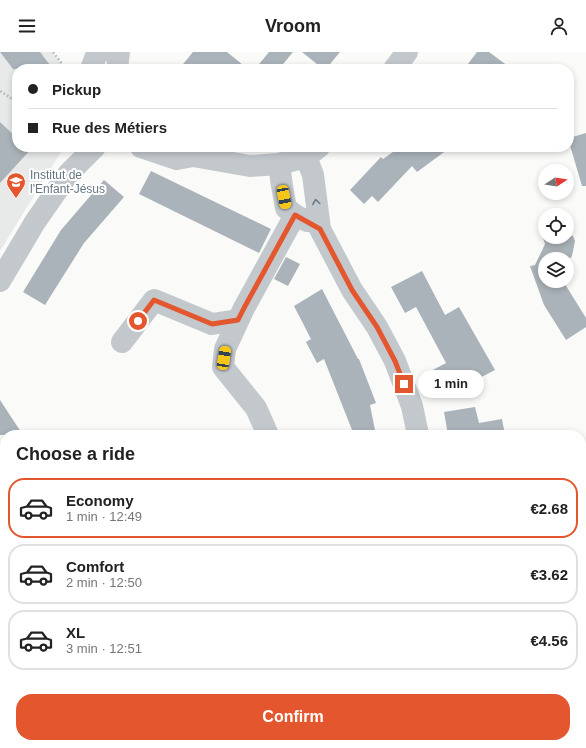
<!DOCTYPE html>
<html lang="en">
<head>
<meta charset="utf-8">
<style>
	:root { --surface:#fff; --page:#f6f6f6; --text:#222; --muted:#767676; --line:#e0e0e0; --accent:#e4572e }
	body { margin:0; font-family:Helvetica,sans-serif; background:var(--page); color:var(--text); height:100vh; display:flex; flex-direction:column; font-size:15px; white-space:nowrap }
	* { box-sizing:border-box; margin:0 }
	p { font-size:13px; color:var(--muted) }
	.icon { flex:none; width:22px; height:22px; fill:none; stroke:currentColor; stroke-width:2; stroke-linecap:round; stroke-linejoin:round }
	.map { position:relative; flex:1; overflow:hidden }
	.sheet { position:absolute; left:0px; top:378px; width:586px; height:318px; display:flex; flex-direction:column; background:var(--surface); border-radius:16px 16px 0 0; box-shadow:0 2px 6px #0003 }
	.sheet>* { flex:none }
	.guide { position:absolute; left:12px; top:12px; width:562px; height:88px; border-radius:16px; box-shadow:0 2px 6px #0003; display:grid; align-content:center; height:88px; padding:0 16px; background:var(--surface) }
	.needle { width:26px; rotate:78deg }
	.controls { position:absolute; left:538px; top:112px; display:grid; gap:8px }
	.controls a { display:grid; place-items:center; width:36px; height:36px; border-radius:50%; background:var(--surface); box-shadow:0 2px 6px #0003; font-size:20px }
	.end { position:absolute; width:18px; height:18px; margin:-9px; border:5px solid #e4572e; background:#fff; box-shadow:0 0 0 2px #fff }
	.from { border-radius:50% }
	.bubble { position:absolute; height:28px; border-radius:14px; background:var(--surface); box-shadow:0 2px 6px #0003; font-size:13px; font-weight:600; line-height:28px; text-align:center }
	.car { position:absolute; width:12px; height:24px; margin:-12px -6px; border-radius:5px; box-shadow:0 0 3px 1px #0007; background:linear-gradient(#f5c518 24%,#345 0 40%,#f5c518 0 76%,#345 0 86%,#f5c518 0) }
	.guide b { display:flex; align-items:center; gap:14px; height:38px; font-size:15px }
	.guide b+b { border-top:1px solid var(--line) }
	.guide i { width:10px; height:10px; background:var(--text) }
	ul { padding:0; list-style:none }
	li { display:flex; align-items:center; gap:12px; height:60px; margin:0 8px 6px; padding:0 8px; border:2px solid var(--line); border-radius:16px }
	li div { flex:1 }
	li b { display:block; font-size:15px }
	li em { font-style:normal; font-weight:600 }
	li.current { border-color:var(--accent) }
	li>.icon { width:36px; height:36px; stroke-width:1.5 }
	h2 { padding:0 16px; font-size:18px; line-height:48px }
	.primary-button { display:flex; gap:8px; margin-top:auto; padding:8px 16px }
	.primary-button a { flex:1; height:46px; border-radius:16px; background:var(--accent); color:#fff; font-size:16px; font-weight:600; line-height:46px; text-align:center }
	header { display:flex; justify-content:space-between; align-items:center; height:52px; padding:0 16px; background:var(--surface); font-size:18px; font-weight:600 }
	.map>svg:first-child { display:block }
	.built { fill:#e8e9e9 }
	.building { fill:#aab3b9 }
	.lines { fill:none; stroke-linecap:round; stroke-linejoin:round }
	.path { stroke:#bbbfc2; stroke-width:2.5; stroke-dasharray:2 2; stroke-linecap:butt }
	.minor { stroke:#c3c8cc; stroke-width:22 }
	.oneway { stroke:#6a7a87 }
	.route { stroke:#e4572e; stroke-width:5 }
	.labels { text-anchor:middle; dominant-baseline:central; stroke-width:4; stroke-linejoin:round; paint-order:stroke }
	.poi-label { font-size:12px; fill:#657683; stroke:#fff; text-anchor:start }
</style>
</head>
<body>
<header><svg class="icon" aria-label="menu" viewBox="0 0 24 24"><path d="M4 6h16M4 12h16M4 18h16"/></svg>Vroom<svg class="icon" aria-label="person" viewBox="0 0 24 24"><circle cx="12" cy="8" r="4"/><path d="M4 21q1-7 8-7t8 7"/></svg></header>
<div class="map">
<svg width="586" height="696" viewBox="0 0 586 696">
	<rect width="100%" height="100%" fill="#fafaf8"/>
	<!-- built -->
	<path class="built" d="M 0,0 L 52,0 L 65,17 L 17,17 L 17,95 L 64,95 L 0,199 Z"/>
	<!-- building -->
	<path class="building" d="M 0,0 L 40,0 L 53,17 L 13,17 Z
		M 193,0 L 227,0 L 248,17 L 179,17 Z
		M 269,0 L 293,0 L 279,17 L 255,17 Z
		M 302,0 L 340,0 L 326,17 L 323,17 Z
		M 477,0 L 489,0 L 512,17 L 464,17 Z
		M 0,70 L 17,86 L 17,95 L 33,95 L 0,131 Z
		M 586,81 L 586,134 L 582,134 L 569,90 L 569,86 Z
		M 400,95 L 451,95 L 417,120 L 412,114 L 378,150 L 372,144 L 364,152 L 350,138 L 381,105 L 383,107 Z
		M 151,119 L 271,177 L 259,201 L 139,142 Z
		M 104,128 L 124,145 L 84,191 L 45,253 L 23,240 L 61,178 Z
		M 540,177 L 545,178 L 545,185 L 567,185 L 567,183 L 573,184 L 575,189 L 572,204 L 567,210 L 567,207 L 545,207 L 545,229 L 563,229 L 586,266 L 586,275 L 566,288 L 544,253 L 530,214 L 535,213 L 545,192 Z
		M 286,205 L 300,212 L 288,234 L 274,227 Z
		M 422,219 L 445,263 L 459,255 L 495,318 L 445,344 L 431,319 L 446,311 L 416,255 L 405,261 L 391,235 Z
		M 322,237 L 358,307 L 359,307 L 376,351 L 370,353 L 376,383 L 354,383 L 324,307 L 317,311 L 306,290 L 311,287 L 294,254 Z
		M 0,348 L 23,383 L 0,383 Z
		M 475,355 L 479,371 L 502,367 L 505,383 L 448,383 L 444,360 Z"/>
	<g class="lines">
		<!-- path -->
		<path class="path" d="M 53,0 L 66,17
			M 0,39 L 17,50"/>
		<!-- minor -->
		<path class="minor" d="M 91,17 L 97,1 L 100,0
			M 117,17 L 119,0
			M 394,17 L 407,0
			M 141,95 L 177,107 L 193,104 L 250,114 L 279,112 L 306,105 L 319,95
			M 306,105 L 313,123 L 320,177 L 352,238 L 377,275 L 395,309 L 412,354 L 418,383
			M 279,112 L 282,134 L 286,156 L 295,163 L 307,169
			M 0,229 L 35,170 L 69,121 L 95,95
			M 122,290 L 154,248 L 212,272 L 238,268
			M 268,383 L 256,356 L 223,315 L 225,297 L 244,256 L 295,163
			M 581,523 L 586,518
			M 311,691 L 311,696
			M 422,691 L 422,696"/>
	</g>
	<!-- one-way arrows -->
	<defs><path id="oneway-chevron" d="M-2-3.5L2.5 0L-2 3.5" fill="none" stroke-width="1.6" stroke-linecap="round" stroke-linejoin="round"/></defs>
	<use class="oneway" href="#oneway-chevron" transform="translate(316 150) rotate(-98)"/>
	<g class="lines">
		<!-- route -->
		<path class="route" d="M 138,269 L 154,248 L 212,272 L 238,268 L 244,256 L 295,163 L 320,177 L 352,238 L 377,275 L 395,309 L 404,332"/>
	</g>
	<!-- icons -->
	<defs>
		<g id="school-pin" transform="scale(1)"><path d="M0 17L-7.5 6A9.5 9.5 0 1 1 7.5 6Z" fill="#e4572e" stroke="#fff"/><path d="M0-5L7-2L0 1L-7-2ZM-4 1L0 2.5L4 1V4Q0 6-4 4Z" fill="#fff"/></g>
	</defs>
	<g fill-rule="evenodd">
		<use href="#school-pin" x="16" y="130"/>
	</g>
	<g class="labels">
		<!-- poi labels -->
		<g class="poi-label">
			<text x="30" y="123">Institut de<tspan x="30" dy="14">l'Enfant-Jésus</tspan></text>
		</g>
	</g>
</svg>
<div class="controls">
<a><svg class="needle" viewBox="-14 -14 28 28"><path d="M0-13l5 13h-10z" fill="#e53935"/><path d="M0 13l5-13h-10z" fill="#767676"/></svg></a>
<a><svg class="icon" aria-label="locate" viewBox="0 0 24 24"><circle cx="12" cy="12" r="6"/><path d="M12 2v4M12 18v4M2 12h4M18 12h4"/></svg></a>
<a><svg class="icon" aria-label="layers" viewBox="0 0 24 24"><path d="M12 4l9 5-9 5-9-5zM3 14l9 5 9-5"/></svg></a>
</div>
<i class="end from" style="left:138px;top:269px"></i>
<i class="end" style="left:404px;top:332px"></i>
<div class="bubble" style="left:418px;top:318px;width:66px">1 min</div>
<i class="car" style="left:284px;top:145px;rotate:169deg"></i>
<i class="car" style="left:224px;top:306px;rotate:9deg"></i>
<div class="guide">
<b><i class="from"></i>Pickup</b>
<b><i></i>Rue des Métiers</b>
</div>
<section class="sheet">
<h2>Choose a ride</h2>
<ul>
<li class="current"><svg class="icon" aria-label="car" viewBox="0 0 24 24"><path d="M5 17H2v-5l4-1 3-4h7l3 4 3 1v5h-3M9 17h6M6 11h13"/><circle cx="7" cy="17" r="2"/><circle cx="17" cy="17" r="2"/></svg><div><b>Economy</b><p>1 min · 12:49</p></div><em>€2.68</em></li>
<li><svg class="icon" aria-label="car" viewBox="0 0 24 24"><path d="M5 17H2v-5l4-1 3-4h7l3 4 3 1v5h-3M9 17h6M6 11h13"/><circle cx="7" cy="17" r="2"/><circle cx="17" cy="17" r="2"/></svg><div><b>Comfort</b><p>2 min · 12:50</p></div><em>€3.62</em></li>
<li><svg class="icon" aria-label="car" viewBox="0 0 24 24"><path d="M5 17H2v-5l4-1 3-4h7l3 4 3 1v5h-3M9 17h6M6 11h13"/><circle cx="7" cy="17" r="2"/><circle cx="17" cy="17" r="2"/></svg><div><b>XL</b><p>3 min · 12:51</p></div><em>€4.56</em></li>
</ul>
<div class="primary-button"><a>Confirm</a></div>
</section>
</div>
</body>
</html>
